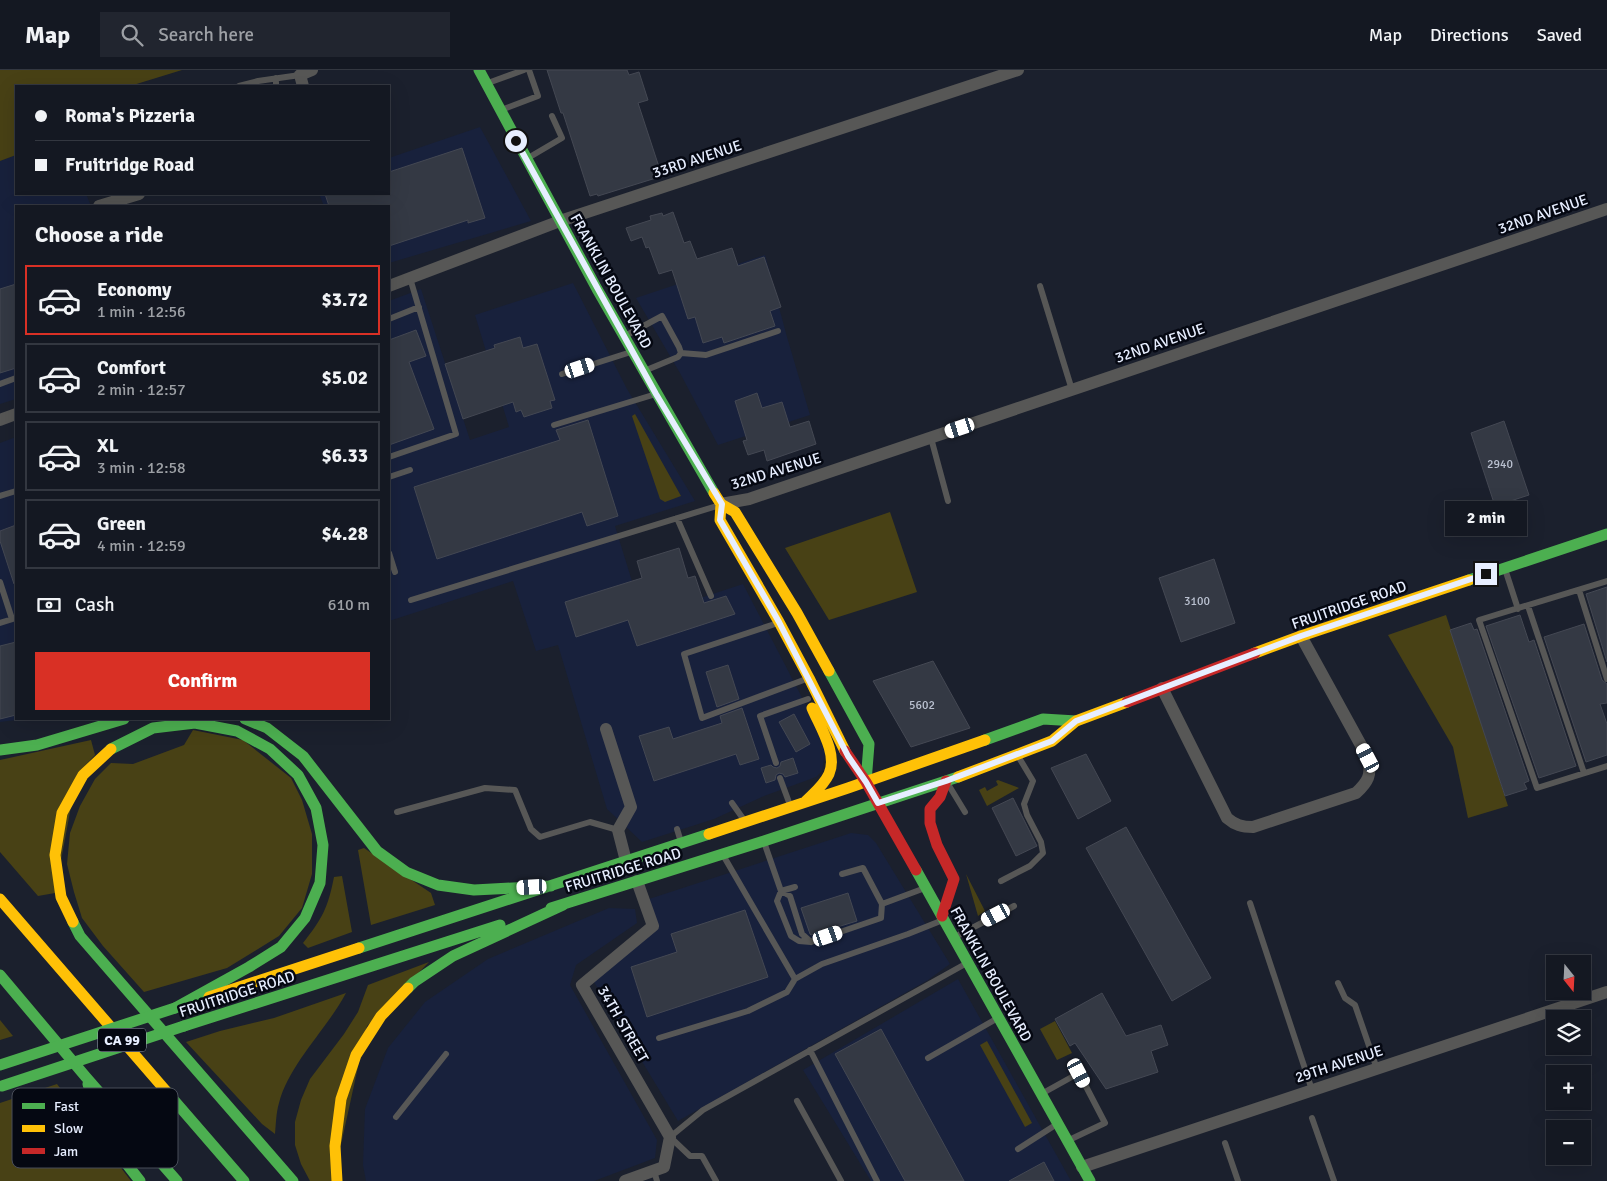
<!DOCTYPE html>
<html lang="en">
<head>
<meta charset="utf-8">
<style>
	:root { --surface:#141822; --page:#21252f; --text:#f1f3f6; --muted:#9da0a5; --line:#333740; --accent:#d93025 }
	body { margin:0; font-family:Signika,sans-serif; background:var(--page); color:var(--text); height:100vh; display:flex; flex-direction:column; font-size:19px; white-space:nowrap }
	* { box-sizing:border-box; margin:0 }
	p { font-size:16px; color:var(--muted) }
	.icon { flex:none; width:28px; height:28px; fill:none; stroke:currentColor; stroke-width:2; stroke-linecap:round; stroke-linejoin:round }
	.map { position:relative; flex:1; overflow:hidden }
	.drawer { position:absolute; left:15px; top:135px; width:375px; height:515px; display:flex; flex-direction:column; background:var(--surface); border-radius:0px; box-shadow:0 5px 20px #0002,0 0 0 1px var(--line) }
	.drawer>* { flex:none }
	.top-card { position:absolute; left:15px; top:15px; width:375px; height:110px; border-radius:0px; box-shadow:0 5px 20px #0002,0 0 0 1px var(--line); display:grid; align-content:center; height:110px; padding:0 20px; background:var(--surface) }
	.needle { width:32px; rotate:162deg }
	.controls { position:absolute; left:1546px; top:885px; display:grid; gap:10px }
	.controls a { display:grid; place-items:center; width:45px; height:45px; border-radius:0px; background:var(--surface); box-shadow:0 5px 20px #0002,0 0 0 1px var(--line); font-size:25px }
	.end { position:absolute; width:22px; height:22px; margin:-11px; border:6px solid #e7eeff; background:#111; box-shadow:0 0 0 2px #111 }
	.from { border-radius:50% }
	.bubble { position:absolute; height:35px; border-radius:0px; background:var(--surface); box-shadow:0 5px 20px #0002,0 0 0 1px var(--line); font-size:16px; font-weight:700; line-height:35px; text-align:center }
	.car { position:absolute; width:15px; height:30px; margin:-15px -8px; border-radius:6px; box-shadow:0 0 4px 1px #0007; background:linear-gradient(#fff 24%,#345 0 40%,#fff 0 76%,#345 0 86%,#fff 0) }
	.top-card b { display:flex; align-items:center; gap:18px; height:48px; font-size:19px }
	.top-card b+b { border-top:1px solid var(--line) }
	.top-card i { width:12px; height:12px; background:var(--text) }
	ul { padding:0; list-style:none }
	li { display:flex; align-items:center; gap:15px; height:70px; margin:0 10px 8px; padding:0 10px; border:2px solid var(--line); border-radius:0px }
	li div { flex:1 }
	li b { display:block; font-size:19px }
	li em { font-style:normal; font-weight:700 }
	li.selected { border-color:var(--accent) }
	li>.icon { width:45px; height:45px; stroke-width:1.5 }
	h2 { padding:0 20px; font-size:22px; line-height:60px }
	.pay { display:flex; align-items:center; gap:12px; height:55px; padding:0 20px; font-size:19px }
	.pay p { margin-inline-start:auto }
	.button { display:flex; gap:10px; margin-top:auto; padding:10px 20px }
	.button a { flex:1; height:58px; border-radius:0px; background:var(--accent); color:#fff; font-size:20px; font-weight:700; line-height:58px; text-align:center }
	header { display:flex; align-items:center; gap:30px; box-sizing:border-box; height:70px; padding:0 25px; background:var(--surface); border-bottom:1px solid var(--line) }
	header strong { font-size:24px }
	nav { display:flex; gap:28px; margin-inline-start:auto; font-size:18px }
	.search { width:350px; height:45px; background:var(--page); display:flex; align-items:center; gap:12px; box-sizing:border-box; padding:0 18px; border-radius:0px; color:var(--muted); font-size:19px }
	.map>svg:first-child { display:block }
	.built { fill:#18213c }
	.green { fill:#484115 }
	.building { fill:#343944; stroke:#444853 }
	.lines { fill:none; stroke-linecap:round; stroke-linejoin:round }
	.lane { stroke:#575756; stroke-width:6 }
	.street { stroke:#575756; stroke-width:12 }
	.fast { stroke:#4caf50; stroke-width:11 }
	.slow { stroke:#ffc107; stroke-width:11 }
	.jam { stroke:#c62828; stroke-width:11 }
	.fast-bridge { stroke:#4caf50; stroke-width:11 }
	.route { stroke:#e7eeff; stroke-width:6 }
	.labels { text-anchor:middle; dominant-baseline:central; stroke-width:5; stroke-linejoin:round; paint-order:stroke }
	.number-label { font-size:12px; fill:#bac1d0 }
	.shield { fill:#050812; stroke:#a3a9b8; stroke-width:1 }
	.shield-label { font-size:14px; font-weight:bold; fill:#e7eeff }
	.street-label { font-size:15px; fill:#e7eeff; stroke:#050812 }
	.key { fill:#050812; stroke:#494d59; stroke-width:1 }
	.key-label { font-size:14px; fill:#e7eeff }
</style>
</head>
<body>
<header>
<strong>Map</strong>
<div class="search"><svg class="icon" aria-label="search" viewBox="0 0 24 24"><circle cx="10" cy="10" r="6"/><path d="M15 15l6 6"/></svg>Search here</div>
<nav><a>Map</a><a>Directions</a><a>Saved</a></nav>
</header>
<div class="map">
<svg width="1607" height="1111" viewBox="0 0 1607 1111">
	<rect width="100%" height="100%" fill="#1b202d"/>
	<!-- built -->
	<path class="built" d="M 480,57 L 531,151 L 389,193 L 389,136 L 324,136 L 319,124 L 389,124 L 389,88 Z
		M 16,85 L 16,124 L 86,124 L 91,136 L 16,136 L 16,329 L 0,334 L 0,91 Z
		M 765,185 L 787,267 L 810,345 L 718,375 L 680,303 L 636,228 Z
		M 573,213 L 627,319 L 695,431 L 615,456 L 643,547 L 743,514 L 809,641 L 825,682 L 822,701 L 816,707 L 764,726 L 714,749 L 642,772 L 607,739 L 558,575 L 536,581 L 513,511 L 389,551 L 389,231 L 421,219 L 470,370 L 509,357 L 475,245 Z
		M 16,367 L 16,649 L 24,649 L 0,652 L 0,373 Z
		M 851,763 L 868,765 L 876,773 L 950,894 L 928,910 L 678,1051 L 594,912 L 657,859 L 649,829 Z
		M 609,838 L 635,839 L 637,853 L 576,895 L 570,915 L 657,1070 L 655,1088 L 594,1111 L 366,1111 L 363,1095 L 365,1039 L 388,978 L 425,932 L 488,889 Z
		M 958,909 L 1071,1111 L 871,1111 L 803,1000 Z"/>
	<!-- green -->
	<path class="green" d="M 0,0 L 182,0 L 130,16 L 16,16 L 16,85 L 0,91 Z
		M 635,344 L 681,426 L 665,432 L 660,429 L 632,346 Z
		M 890,442 L 917,522 L 829,550 L 785,478 Z
		M 1446,545 L 1508,736 L 1468,748 L 1453,677 L 1388,565 Z
		M 193,660 L 243,670 L 291,708 L 302,730 L 312,764 L 312,804 L 302,838 L 279,866 L 227,898 L 144,922 L 103,876 L 82,848 L 74,822 L 67,794 L 70,763 L 80,736 L 95,709 L 111,693 L 133,694 L 184,675 Z
		M 91,670 L 95,685 L 77,704 L 55,823 L 38,826 L 0,782 L 0,690 Z
		M 998,710 L 1019,718 L 987,736 L 979,720 L 985,717 L 987,721 L 998,715 L 996,711 Z
		M 364,778 L 431,823 L 435,835 L 371,855 L 358,780 Z
		M 966,804 L 985,841 L 978,846 Z
		M 342,806 L 352,862 L 308,878 L 303,873 C 322,849 328,838 334,807 Z
		M 429,892 L 367,956 L 333,1111 L 310,1111 L 301,1094 L 295,1075 L 295,1052 L 301,1030 L 310,1009 L 344,964 L 358,942 L 368,915 Z
		M 346,923 C 327,959 289,994 279,1033 C 276,1043 276,1054 275,1064 L 262,1054 L 186,972 L 220,961 L 274,948 Z
		M 0,950 L 13,966 L 0,970 Z
		M 1055,951 L 1072,983 L 1057,990 L 1040,959 Z
		M 987,971 L 1032,1053 L 1025,1057 L 980,975 Z
		M 57,1014 L 131,1111 L 0,1111 L 0,1033 Z"/>
	<!-- building -->
	<path class="building" d="M 547,0 L 627,0 L 629,5 L 639,2 L 648,30 L 638,33 L 661,103 L 655,105 L 656,108 L 598,126 L 597,124 L 590,126 L 563,43 L 561,43 Z
		M 462,78 L 485,148 L 468,153 L 468,150 L 389,176 L 389,136 L 329,136 L 325,124 L 389,124 L 389,102 Z
		M 673,142 L 684,173 L 690,171 L 697,189 L 732,178 L 738,196 L 764,187 L 781,237 L 770,241 L 775,256 L 724,273 L 722,267 L 703,273 L 695,247 L 688,249 L 672,200 L 659,204 L 649,177 L 646,178 L 642,167 L 631,171 L 626,158 L 651,150 L 650,146 L 662,143 L 663,146 Z
		M 16,214 L 16,298 L 0,303 L 0,219 Z
		M 416,260 L 426,286 L 409,292 L 434,359 L 389,375 L 389,270 Z
		M 520,267 L 523,278 L 537,274 L 555,330 L 550,331 L 552,338 L 524,347 L 521,340 L 516,342 L 513,332 L 463,349 L 445,294 L 495,278 L 494,275 Z
		M 757,323 L 762,338 L 782,332 L 790,357 L 809,351 L 816,374 L 767,391 L 764,380 L 748,385 L 743,371 L 747,370 L 735,331 Z
		M 588,350 L 618,446 L 587,456 L 582,442 L 437,489 L 414,417 L 560,370 L 556,360 Z
		M 1504,351 L 1529,425 L 1495,436 L 1471,363 Z
		M 16,455 L 16,513 L 14,514 L 0,471 L 0,461 Z
		M 679,478 L 688,508 L 695,506 L 704,533 L 726,526 L 735,544 L 637,576 L 628,550 L 576,567 L 565,532 L 642,508 L 637,491 Z
		M 1214,489 L 1235,553 L 1181,572 L 1159,508 Z
		M 1607,517 L 1607,592 L 1586,524 Z
		M 1520,545 L 1529,572 L 1534,570 L 1576,696 L 1539,708 L 1486,556 Z
		M 1471,553 L 1474,560 L 1477,559 L 1529,711 L 1524,713 L 1527,719 L 1505,726 L 1450,560 Z
		M 1584,554 L 1602,610 L 1607,614 L 1607,633 L 1600,634 L 1607,654 L 1607,685 L 1586,692 L 1544,567 Z
		M 16,572 L 16,645 L 0,649 L 0,576 Z
		M 933,591 L 970,658 L 911,677 L 873,611 Z
		M 728,595 L 739,629 L 717,637 L 706,602 Z
		M 742,638 L 759,689 L 740,695 L 736,684 L 654,711 L 639,666 L 669,657 L 673,669 L 722,653 L 720,646 Z
		M 794,644 L 810,674 L 796,682 L 779,652 Z
		M 1086,684 L 1111,731 L 1078,749 L 1051,698 Z
		M 793,688 L 798,703 L 785,707 L 783,704 L 779,703 L 776,705 L 775,710 L 766,713 L 761,698 L 771,695 L 773,697 L 777,698 L 780,696 L 781,692 Z
		M 1013,728 L 1037,776 L 1016,786 L 992,738 Z
		M 1126,757 L 1211,908 L 1172,931 L 1086,778 Z
		M 848,823 L 857,851 L 811,865 L 810,864 L 801,838 Z
		M 745,840 L 768,907 L 647,947 L 631,897 L 677,882 L 671,864 Z
		M 1102,923 L 1126,966 L 1161,955 L 1168,975 L 1151,981 L 1158,1002 L 1106,1019 L 1075,973 L 1070,976 L 1055,949 Z
		M 881,959 L 964,1111 L 905,1111 L 835,984 Z
		M 1044,1092 L 1054,1111 L 1009,1111 Z"/>
	<g class="lines">
		<!-- lane -->
		<path class="lane" d="M 488,13 L 524,0
			M 239,16 L 258,11 L 300,5
			M 276,16 L 276,8
			M 501,40 L 538,26 L 529,0
			M 528,88 L 562,68 L 552,46
			M 1040,216 L 1072,320
			M 389,249 L 419,237
			M 625,266 L 662,246 L 679,277 L 681,283 L 678,287 L 644,301
			M 681,283 L 706,285 L 778,261
			M 562,304 L 631,282
			M 0,314 L 16,308
			M 554,355 L 656,324
			M 931,368 L 948,431
			M 389,387 L 456,364 L 410,208
			M 389,407 L 410,400
			M 0,426 L 16,421
			M 677,448 L 711,526
			M 389,483 L 395,502
			M 1505,499 L 1518,539
			M 1607,511 L 1479,550 L 1537,718 L 1607,696
			M 0,512 L 12,549
			M 1579,520 L 1607,609
			M 411,530 L 720,435
			M 1528,536 L 1584,703
			M 0,553 L 16,548
			M 778,553 L 684,584 L 702,648 L 809,608
			M 776,693 L 760,646 L 808,629
			M 780,708 L 790,735
			M 948,714 L 965,742
			M 732,733 L 744,750
			M 397,742 L 485,718 L 515,720 L 531,759 L 540,767 L 590,752 L 618,760
			M 677,759 L 681,772
			M 764,772 L 781,821 L 795,817
			M 723,785 L 795,909
			M 842,804 L 863,798 L 882,834 L 925,818
			M 1001,811 L 1030,796 L 1043,783 L 1041,772 L 1027,745 L 1024,734 L 1033,711 L 1018,686
			M 1250,833 L 1312,1020
			M 955,867 L 1014,836
			M 811,872 L 802,864 L 790,826 L 781,821 L 777,831 L 791,866 L 799,871 L 811,872 L 881,848 L 882,834
			M 1338,913 L 1345,928 L 1355,935 L 1377,999
			M 659,968 L 748,941 L 787,922 L 795,909 L 822,894 L 908,864 L 943,850
			M 810,980 L 877,1111
			M 928,988 L 998,948
			M 1043,1023 L 1079,1003 L 1105,1053 L 1069,1070
			M 797,1031 L 841,1111
			M 396,1047 L 446,984
			M 1312,1048 L 1334,1111
			M 1225,1073 L 1238,1111
			M 1018,1079 L 1057,1054
			M 654,1101 L 657,1111
			M 716,1111 L 702,1086 L 690,1086 L 670,1067 L 703,1040 L 967,893"/>
		<!-- street -->
		<path class="street" d="M 303,16 L 300,5 L 312,0
			M 99,136 L 139,124
			M 389,216 L 560,151 L 1018,0
			M 0,350 L 16,344
			M 721,434 L 749,429 L 1607,139
			M 1162,618 L 1227,748 C 1235,755 1242,757 1253,757 L 1356,723 C 1368,712 1372,705 1368,688 L 1301,566
			M 606,659 L 631,737 L 618,760 L 626,791
			M 1082,1097 L 1607,922
			M 625,1111 L 664,1097 L 670,1067 L 582,915 L 653,856 L 637,811"/>
		<!-- fast -->
		<path class="fast" d="M 479,0 L 597,219 L 714,423
			M 1469,510 L 1607,464
			M 829,601 L 869,674 L 866,712
			M 245,649 L 267,658 L 303,686 L 377,781 L 406,802 L 438,815 L 474,820 L 551,816
			M 985,670 L 1043,649 L 1076,651
			M 111,679 L 153,658 L 195,653 L 237,661 L 270,679 L 298,705 L 316,738 L 323,775 L 320,813 L 305,848 L 281,877 L 249,897 L 175,938
			M 0,680 L 37,675 L 124,649
			M 916,800 L 1090,1111
			M 551,838 L 764,771 L 958,707
			M 73,852 L 80,866 L 293,1111
			M 359,878 L 709,764
			M 0,905 L 85,1006 L 177,1111
			M 408,918 L 414,912 L 453,886 L 563,835
			M 184,956 L 500,855
			M 88,1014 L 104,1065 L 140,1111
			M 166,1021 L 244,1111"/>
		<!-- slow -->
		<path class="slow" d="M 714,423 L 721,434 L 735,442 L 797,543 L 829,601
			M 721,434 L 720,450 L 779,552 L 809,608 L 845,681
			M 1255,583 L 1301,566 L 1469,510
			M 958,707 L 1052,671 L 1076,651 L 1127,632
			M 806,731 C 814,723 824,715 829,704 C 838,684 820,657 812,638
			M 709,764 L 848,718 L 985,670
			M 0,829 L 166,1021
			M 73,852 L 61,827 L 55,785 L 62,743 L 83,705 L 111,679
			M 209,927 L 359,878
			M 337,1111 L 335,1076 L 341,1029 L 356,985 L 381,946 L 408,918"/>
		<!-- jam -->
		<path class="jam" d="M 1127,632 L 1255,583
			M 845,681 L 866,712 L 916,800
			M 942,846 L 954,809 L 937,775 L 930,753 L 930,739 L 940,727 L 946,711"/>
		<!-- fast-bridge -->
		<path class="fast-bridge" d="M 0,995 L 175,938
			M 2,1016 L 184,956"/>
	</g>
	<g class="lines">
		<!-- route -->
		<path class="route" d="M 516,71 L 656,324 L 722,434 L 720,450 L 779,552 L 848,686 L 866,712 L 878,733 L 946,711 L 1052,671 L 1076,651 L 1197,605 L 1301,566 L 1486,504"/>
	</g>
	<g class="labels">
		<!-- number labels -->
		<g class="number-label">
			<text x="1500" y="394">2940</text>
			<text x="1197" y="531">3100</text>
			<text x="922" y="635">5602</text>
		</g>
		<!-- shield labels -->
		<rect class="shield" x="98" y="958.5" width="48" height="23" rx="4"/>
		<g class="shield-label">
			<text x="122" y="970">CA 99</text>
		</g>
		<!-- street labels -->
		<g class="street-label">
			<text transform="translate(697 89) rotate(-18)">33RD AVENUE</text>
			<text transform="translate(1543 144) rotate(-19)">32ND AVENUE</text>
			<text transform="translate(611 211) rotate(61)">FRANKLIN BOULEVARD</text>
			<text transform="translate(1160 273) rotate(-19)">32ND AVENUE</text>
			<text transform="translate(776 401) rotate(-17)">32ND AVENUE</text>
			<text transform="translate(1349 535) rotate(-19)">FRUITRIDGE ROAD</text>
			<text transform="translate(623 800) rotate(-17)">FRUITRIDGE ROAD</text>
			<text transform="translate(991 904) rotate(61)">FRANKLIN BOULEVARD</text>
			<text transform="translate(237 924) rotate(-18)">FRUITRIDGE ROAD</text>
			<text transform="translate(623 954) rotate(60)">34TH STREET</text>
			<text transform="translate(1339 994) rotate(-18)">29TH AVENUE</text>
		</g>
	</g>
	<!-- legend -->
	<rect x="12" y="1018" width="166" height="80" rx="8" class="key"/>
	<rect x="22" y="1033" width="23" height="6" fill="#4caf50"/>
	<rect x="22" y="1055" width="23" height="7" fill="#ffc107"/>
	<rect x="22" y="1078" width="23" height="6" fill="#c62828"/>
	<g class="key-label">
		<text x="54" y="1041">Fast</text>
		<text x="54" y="1063">Slow</text>
		<text x="54" y="1086">Jam</text>
	</g>
</svg>
<div class="controls">
<a><svg class="needle" viewBox="-14 -14 28 28"><path d="M0-13l5 13h-10z" fill="#e53935"/><path d="M0 13l5-13h-10z" fill="#9da0a5"/></svg></a>
<a><svg class="icon" aria-label="layers" viewBox="0 0 24 24"><path d="M12 4l9 5-9 5-9-5zM3 14l9 5 9-5"/></svg></a>
<a>+</a>
<a>−</a>
</div>
<i class="end from" style="left:516px;top:71px"></i>
<i class="end" style="left:1486px;top:504px"></i>
<div class="bubble" style="left:1445px;top:431px;width:82px">2 min</div>
<i class="car" style="left:580px;top:298px;rotate:72deg"></i>
<i class="car" style="left:960px;top:358px;rotate:252deg"></i>
<i class="car" style="left:1368px;top:688px;rotate:332deg"></i>
<i class="car" style="left:532px;top:817px;rotate:267deg"></i>
<i class="car" style="left:996px;top:845px;rotate:242deg"></i>
<i class="car" style="left:828px;top:866px;rotate:71deg"></i>
<i class="car" style="left:1079px;top:1003px;rotate:152deg"></i>
<div class="top-card">
<b><i class="from"></i>Roma's Pizzeria</b>
<b><i></i>Fruitridge Road</b>
</div>
<section class="drawer">
<h2>Choose a ride</h2>
<ul>
<li class="selected"><svg class="icon" aria-label="car" viewBox="0 0 24 24"><path d="M5 17H2v-5l4-1 3-4h7l3 4 3 1v5h-3M9 17h6M6 11h13"/><circle cx="7" cy="17" r="2"/><circle cx="17" cy="17" r="2"/></svg><div><b>Economy</b><p>1 min · 12:56</p></div><em>$3.72</em></li>
<li><svg class="icon" aria-label="car" viewBox="0 0 24 24"><path d="M5 17H2v-5l4-1 3-4h7l3 4 3 1v5h-3M9 17h6M6 11h13"/><circle cx="7" cy="17" r="2"/><circle cx="17" cy="17" r="2"/></svg><div><b>Comfort</b><p>2 min · 12:57</p></div><em>$5.02</em></li>
<li><svg class="icon" aria-label="car" viewBox="0 0 24 24"><path d="M5 17H2v-5l4-1 3-4h7l3 4 3 1v5h-3M9 17h6M6 11h13"/><circle cx="7" cy="17" r="2"/><circle cx="17" cy="17" r="2"/></svg><div><b>XL</b><p>3 min · 12:58</p></div><em>$6.33</em></li>
<li><svg class="icon" aria-label="car" viewBox="0 0 24 24"><path d="M5 17H2v-5l4-1 3-4h7l3 4 3 1v5h-3M9 17h6M6 11h13"/><circle cx="7" cy="17" r="2"/><circle cx="17" cy="17" r="2"/></svg><div><b>Green</b><p>4 min · 12:59</p></div><em>$4.28</em></li>
</ul>
<div class="pay"><svg class="icon" aria-label="cash" viewBox="0 0 24 24"><path d="M3 7h18v10H3z"/><circle cx="12" cy="12" r="2"/></svg>Cash<p>610 m</p></div>
<div class="button"><a>Confirm</a></div>
</section>
</div>
</body>
</html>
